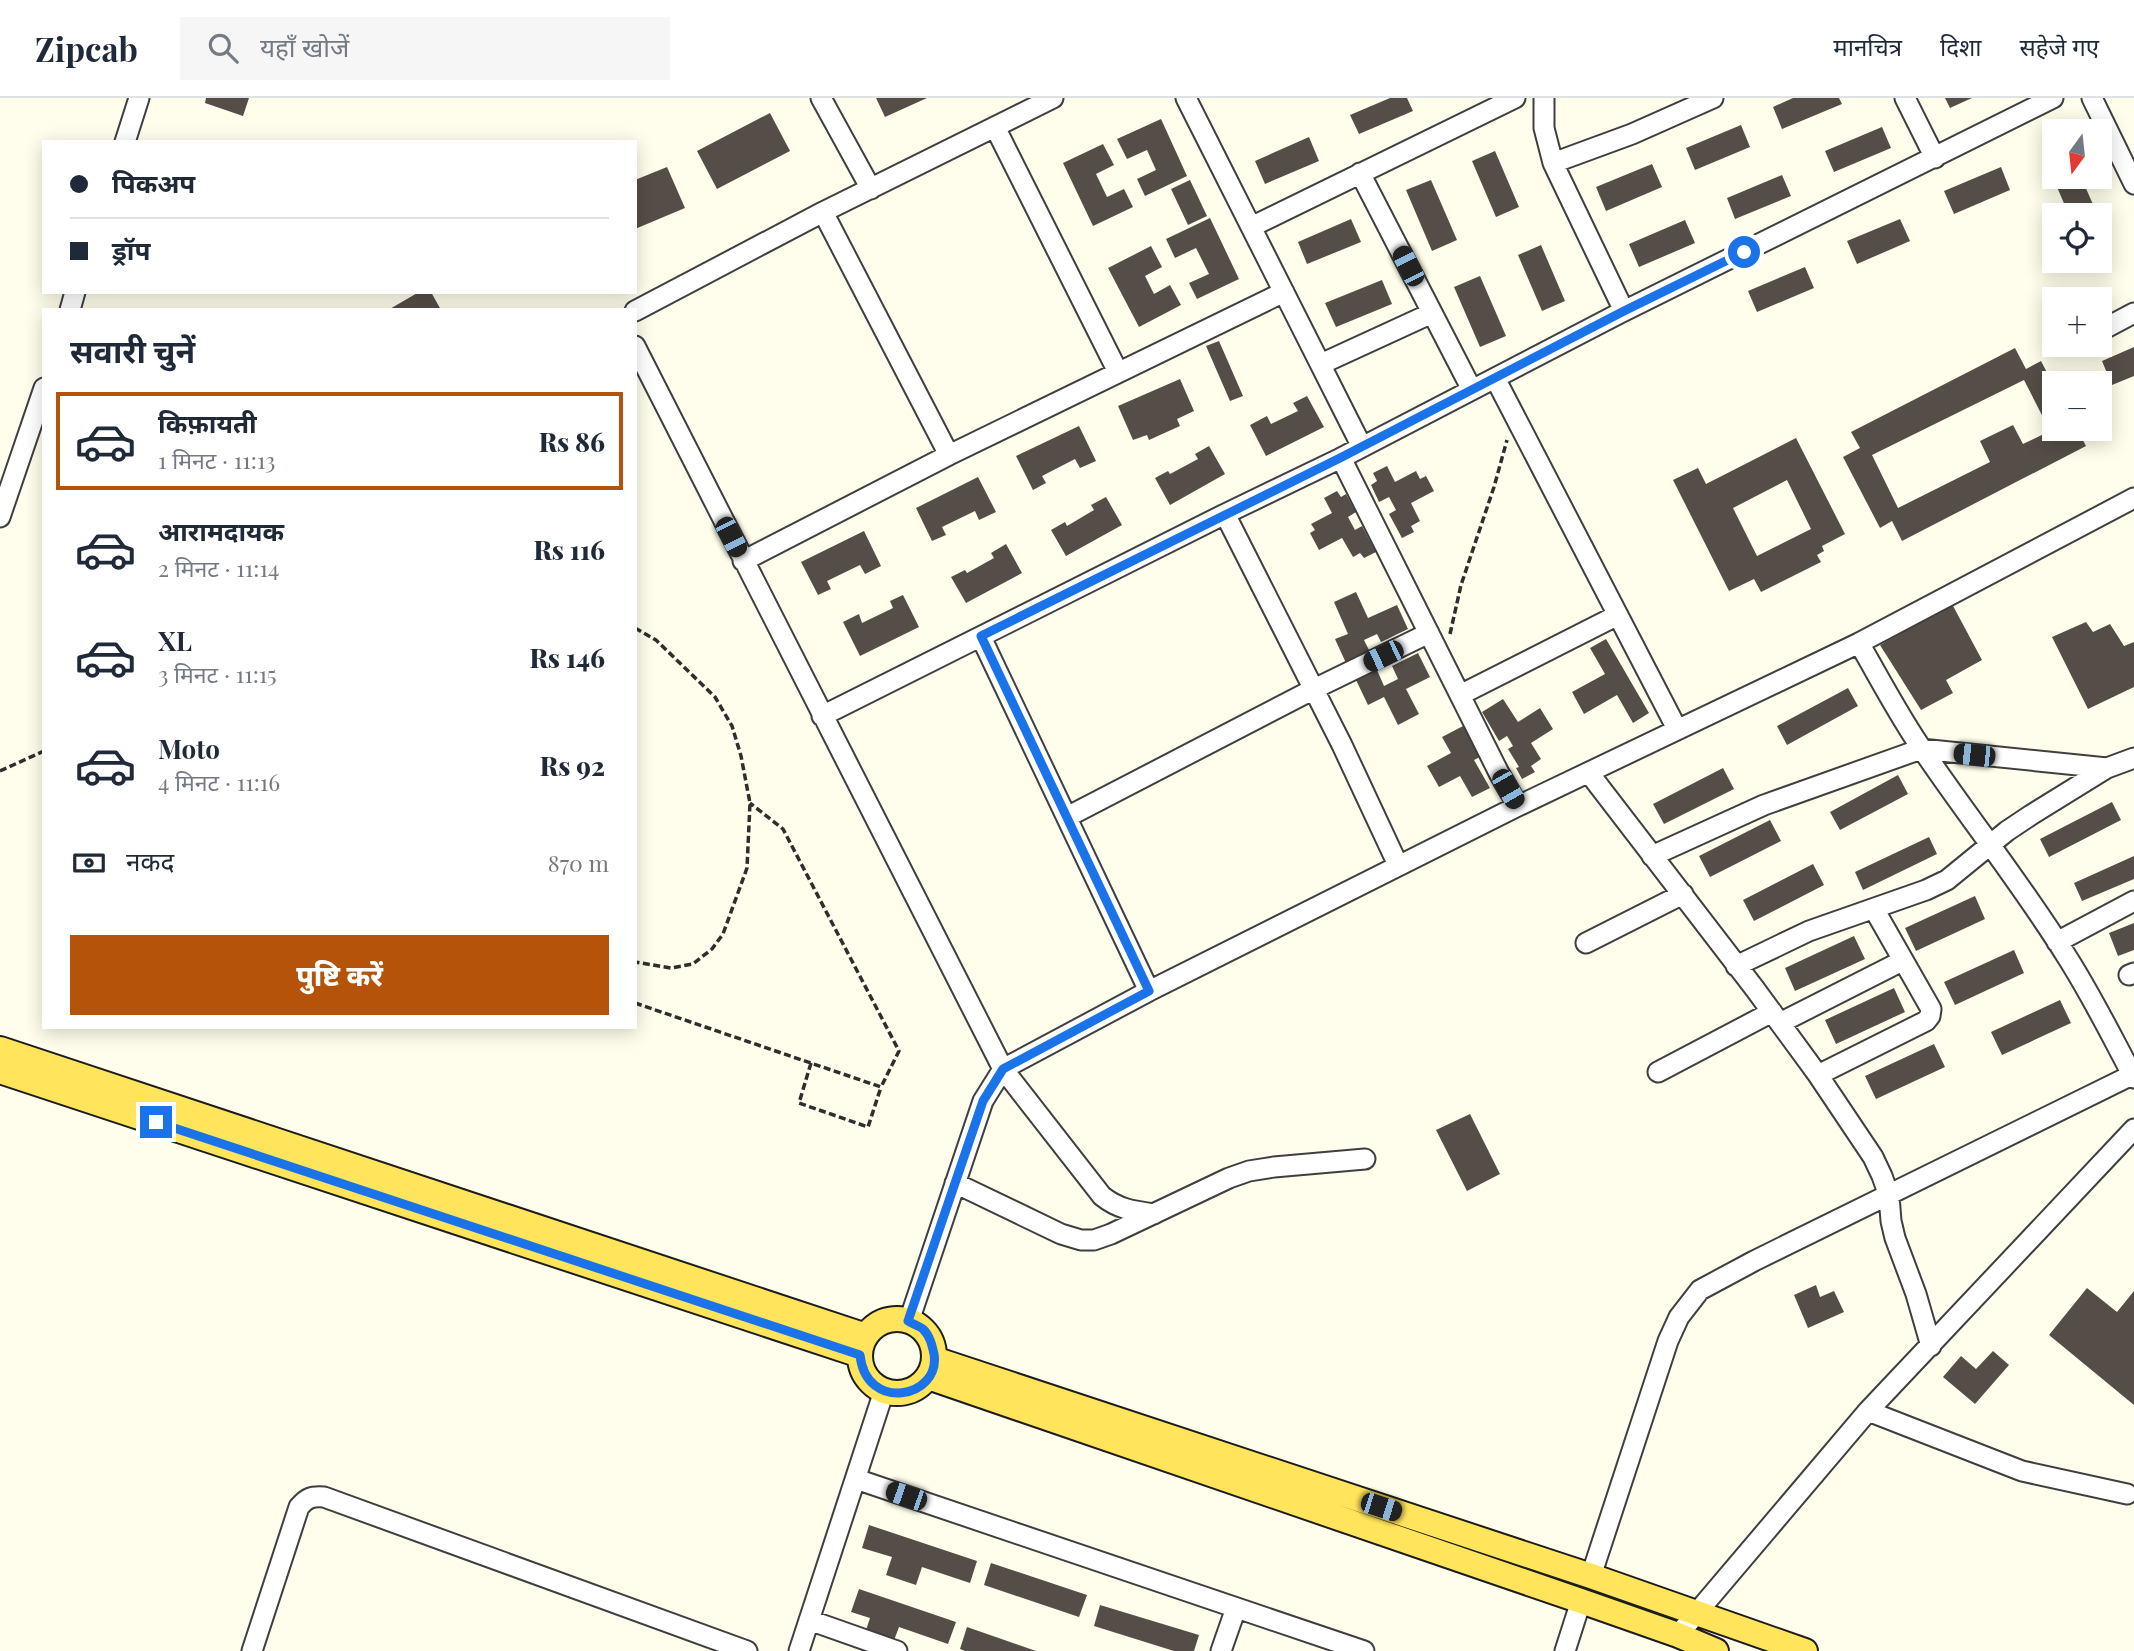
<!DOCTYPE html>
<html lang="hi">
<head>
<meta charset="utf-8">
<style>
	:root { --surface:#fff; --page:#f6f6f7; --text:#1f2937; --muted:#747a83; --line:#e0e1e3; --accent:#b45309 }
	body { margin:0; font-family:"Playfair Display","Noto Sans Devanagari",serif; background:var(--page); color:var(--text); height:100vh; display:flex; flex-direction:column; font-size:26px; white-space:nowrap }
	* { box-sizing:border-box; margin:0 }
	p { font-size:23px; color:var(--muted) }
	.icon { flex:none; width:38px; height:38px; fill:none; stroke:currentColor; stroke-width:2; stroke-linecap:round; stroke-linejoin:round }
	.map { position:relative; flex:1; overflow:hidden }
	.sheet { position:absolute; left:42px; top:210px; width:595px; height:721px; display:flex; flex-direction:column; background:var(--surface); border-radius:0px; box-shadow:0 4px 18px #0003 }
	.sheet>* { flex:none }
	.banner { position:absolute; left:42px; top:42px; width:595px; height:154px; border-radius:0px; box-shadow:0 4px 18px #0003; display:grid; align-content:center; height:154px; padding:0 28px; background:var(--surface) }
	.needle { width:46px; rotate:195deg }
	.buttons { position:absolute; left:2042px; top:21px; display:grid; gap:14px }
	.buttons a { display:grid; place-items:center; width:70px; height:70px; border-radius:0px; background:var(--surface); box-shadow:0 4px 18px #0003; font-size:35px }
	.end { position:absolute; width:32px; height:32px; margin:-16px; border:9px solid #1a73e8; background:#fff; box-shadow:0 0 0 4px #fff }
	.from { border-radius:50% }
	.car { position:absolute; width:21px; height:42px; margin:-21px -10px; border-radius:9px; box-shadow:0 0 5px 2px #0007; background:linear-gradient(#222 24%,#8ab4d8 0 40%,#222 0 76%,#8ab4d8 0 86%,#222 0) }
	.banner b { display:flex; align-items:center; gap:24px; height:66px; font-size:26px }
	.banner b+b { border-top:2px solid var(--line) }
	.banner i { width:18px; height:18px; background:var(--text) }
	ul { padding:0; list-style:none }
	li { display:flex; align-items:center; gap:21px; height:98px; margin:0 14px 10px; padding:0 14px; border:4px solid transparent; border-radius:0px }
	li div { flex:1 }
	li b { display:block; font-size:26px }
	li em { font-style:normal; font-weight:800 }
	li.active { border-color:var(--accent) }
	li>.icon { width:63px; height:63px; stroke-width:1.5 }
	h2 { padding:0 28px; font-size:32px; line-height:84px }
	.pay { display:flex; align-items:center; gap:18px; height:77px; padding:0 28px; font-size:26px }
	.pay p { margin-inline-start:auto }
	.primary-button { display:flex; gap:14px; margin-top:auto; padding:14px 28px }
	.primary-button a { flex:1; height:80px; border-radius:0px; background:var(--accent); color:#fff; font-size:28px; font-weight:800; line-height:80px; text-align:center }
	header { display:flex; align-items:center; gap:42px; box-sizing:border-box; height:98px; padding:0 35px; background:var(--surface); border-bottom:2px solid var(--line) }
	header strong { font-size:33px }
	nav { display:flex; gap:38px; margin-inline-start:auto; font-size:24px }
	.search { width:490px; height:63px; background:var(--page); display:flex; align-items:center; gap:18px; box-sizing:border-box; padding:0 24px; border-radius:0px; color:var(--muted); font-size:26px }
	.map>svg:first-child { display:block }
	.building { fill:#554e48; fill-rule:evenodd }
	.lines { fill:none; stroke-linecap:round; stroke-linejoin:round }
	.minor-casing { stroke:#3f3f3f; stroke-width:23 }
	.major-casing { stroke:#1d1d1d; stroke-width:28 }
	.path { stroke:#2e2e2e; stroke-width:3.5; stroke-dasharray:7 3.5; stroke-linecap:butt }
	.minor { stroke:#fff; stroke-width:19 }
	.major { stroke:#ffe45c; stroke-width:24 }
	.route { stroke:#1a73e8; stroke-width:9 }
</style>
</head>
<body>
<header>
<strong>Zipcab</strong>
<div class="search"><svg class="icon" aria-label="search" viewBox="0 0 24 24"><circle cx="10" cy="10" r="6"/><path d="M15 15l6 6"/></svg>यहाँ खोजें</div>
<nav><a>मानचित्र</a><a>दिशा</a><a>सहेजे गए</a></nav>
</header>
<div class="map">
<svg width="2134" height="1553" viewBox="0 0 2134 1553">
	<rect width="100%" height="100%" fill="#fffdeb"/>
	<!-- building -->
	<path class="building" d="M 206,0 L 249,0 L 243,18 L 205,5 Z
		M 876,0 L 927,0 L 885,19 Z
		M 1390,0 L 1407,0 L 1413,13 L 1359,36 L 1350,17 Z
		M 1793,0 L 1839,0 L 1842,6 L 1782,31 L 1773,9 Z
		M 1945,0 L 1972,0 L 1950,10 Z
		M 770,15 L 790,53 L 717,91 L 697,53 Z
		M 1161,21 L 1187,78 L 1145,98 L 1137,81 L 1156,72 L 1147,52 L 1127,61 L 1117,41 Z
		M 1741,27 L 1750,49 L 1695,72 L 1686,50 Z
		M 1882,29 L 1891,50 L 1834,74 L 1825,53 Z
		M 1309,39 L 1319,63 L 1265,86 L 1255,63 Z
		M 1103,46 L 1114,67 L 1096,76 L 1107,99 L 1124,91 L 1133,109 L 1093,128 L 1063,65 Z
		M 1495,53 L 1519,109 L 1496,119 L 1472,63 Z
		M 2054,58 L 2054,79 L 2081,79 L 2095,111 L 2080,117 L 2069,117 L 2045,61 Z
		M 1652,66 L 1662,89 L 1606,113 L 1596,89 Z
		M 667,69 L 685,110 L 635,131 L 635,82 Z
		M 2001,69 L 2010,92 L 1954,116 L 1944,93 Z
		M 1782,77 L 1791,98 L 1735,121 L 1727,100 Z
		M 1190,82 L 1207,118 L 1188,127 L 1171,91 Z
		M 1431,82 L 1457,142 L 1432,153 L 1406,92 Z
		M 1210,120 L 1239,181 L 1197,201 L 1189,185 L 1209,176 L 1196,150 L 1175,160 L 1166,141 Z
		M 1351,121 L 1361,144 L 1307,166 L 1298,144 Z
		M 1900,121 L 1910,143 L 1857,166 L 1847,143 Z
		M 1685,122 L 1695,145 L 1639,169 L 1629,146 Z
		M 1541,147 L 1565,203 L 1542,213 L 1518,157 Z
		M 1151,148 L 1162,169 L 1145,178 L 1154,196 L 1170,187 L 1181,207 L 1139,229 L 1108,170 Z
		M 1805,169 L 1814,190 L 1757,214 L 1748,193 Z
		M 1480,178 L 1506,238 L 1480,249 L 1454,189 Z
		M 1382,182 L 1392,206 L 1336,229 L 1325,205 Z
		M 419,194 L 431,194 L 441,212 L 388,212 Z
		M 1219,243 L 1243,298 L 1230,303 L 1206,248 Z
		M 2134,249 L 2134,278 L 2112,287 L 2102,263 Z
		M 2015,250 L 2026,271 L 2041,263 L 2054,288 L 2054,331 L 2077,331 L 2086,348 L 1902,443 L 1892,423 L 1880,430 L 1843,359 L 1860,350 L 1851,334 ZM 2024,282 L 2050,333 L 2023,346 L 2013,327 L 1980,343 L 1990,364 L 1898,410 L 1872,357 Z
		M 1180,281 L 1194,313 L 1177,321 L 1180,328 L 1149,342 L 1147,337 L 1133,342 L 1118,308 Z
		M 1307,298 L 1324,329 L 1266,358 L 1250,327 L 1267,318 L 1271,326 L 1298,313 L 1293,305 Z
		M 1079,328 L 1096,363 L 1080,370 L 1075,361 L 1042,378 L 1046,385 L 1033,392 L 1016,358 Z
		M 1796,340 L 1845,436 L 1822,448 L 1824,453 L 1817,457 L 1821,464 L 1761,494 L 1754,481 L 1729,493 L 1673,382 L 1698,370 L 1706,386 ZM 1787,382 L 1811,431 L 1757,458 L 1733,410 Z
		M 1209,348 L 1225,376 L 1170,407 L 1155,380 L 1168,373 L 1170,376 L 1198,361 L 1195,356 Z
		M 1387,368 L 1395,384 L 1416,373 L 1420,381 L 1426,378 L 1434,393 L 1411,405 L 1420,423 L 1411,428 L 1414,434 L 1402,440 L 1389,416 L 1396,412 L 1389,399 L 1379,404 L 1371,387 L 1377,383 L 1373,375 Z
		M 978,379 L 996,414 L 979,422 L 975,413 L 942,429 L 946,437 L 932,443 L 916,410 Z
		M 1337,393 L 1341,399 L 1346,396 L 1356,414 L 1348,419 L 1355,432 L 1362,428 L 1376,454 L 1364,460 L 1360,455 L 1353,459 L 1342,440 L 1319,452 L 1310,435 L 1315,432 L 1311,426 L 1332,415 L 1324,400 Z
		M 1106,399 L 1122,427 L 1066,458 L 1051,432 L 1065,424 L 1067,428 L 1094,412 L 1091,407 Z
		M 864,433 L 881,468 L 865,476 L 860,467 L 827,483 L 831,491 L 818,497 L 801,464 Z
		M 1006,446 L 1022,475 L 966,505 L 951,479 L 965,472 L 967,475 L 994,460 L 991,455 Z
		M 1356,494 L 1368,520 L 1397,507 L 1408,531 L 1381,544 L 1377,536 L 1364,542 L 1370,554 L 1346,565 L 1335,541 L 1348,536 L 1334,504 Z
		M 903,497 L 919,529 L 860,558 L 843,524 L 859,516 L 862,525 L 893,510 L 890,503 Z
		M 1952,506 L 1982,562 L 1946,582 L 1953,595 L 1921,612 L 1880,547 Z
		M 2086,524 L 2093,534 L 2110,526 L 2124,548 L 2134,544 L 2134,589 L 2088,611 L 2052,539 Z
		M 1606,541 L 1649,615 L 1633,625 L 1617,597 L 1584,616 L 1572,594 L 1605,576 L 1590,550 Z
		M 1418,555 L 1430,579 L 1406,591 L 1419,616 L 1398,627 L 1384,599 L 1368,607 L 1356,582 L 1377,572 L 1384,588 L 1398,581 L 1392,568 Z
		M 1848,590 L 1858,608 L 1787,647 L 1777,628 Z
		M 1503,601 L 1518,624 L 1540,610 L 1553,631 L 1531,645 L 1541,661 L 1531,668 L 1535,674 L 1522,681 L 1516,670 L 1519,669 L 1508,651 L 1513,648 L 1507,638 L 1499,643 L 1482,614 Z
		M 1465,627 L 1482,658 L 1474,662 L 1490,690 L 1472,699 L 1460,678 L 1439,689 L 1427,668 L 1451,655 L 1442,639 Z
		M 1723,670 L 1734,691 L 1664,726 L 1653,706 Z
		M 1898,677 L 1908,696 L 1840,732 L 1830,714 Z
		M 2112,704 L 2121,722 L 2049,759 L 2040,741 Z
		M 1770,722 L 1781,743 L 1710,779 L 1699,758 Z
		M 1929,739 L 1937,756 L 1863,792 L 1855,774 Z
		M 2134,758 L 2134,781 L 2082,803 L 2074,785 Z
		M 1813,766 L 1824,787 L 1754,823 L 1743,802 Z
		M 1975,798 L 1985,821 L 1916,853 L 1905,830 Z
		M 2134,825 L 2134,852 L 2118,858 L 2109,835 Z
		M 1854,838 L 1865,861 L 1795,893 L 1785,870 Z
		M 2014,852 L 2024,875 L 1955,907 L 1944,884 Z
		M 1894,890 L 1905,914 L 1836,946 L 1825,922 Z
		M 2060,902 L 2071,925 L 2002,957 L 1991,934 Z
		M 1934,946 L 1945,969 L 1876,1001 L 1865,978 Z
		M 1470,1016 L 1500,1076 L 1467,1093 L 1436,1032 Z
		M 1816,1187 L 1820,1199 L 1834,1193 L 1844,1214 L 1808,1230 L 1794,1197 Z
		M 2087,1190 L 2117,1214 L 2134,1193 L 2134,1307 L 2049,1237 Z
		M 1993,1253 L 2009,1267 L 1975,1306 L 1943,1279 L 1961,1258 L 1976,1271 Z
		M 869,1427 L 977,1463 L 970,1485 L 922,1469 L 916,1487 L 886,1477 L 892,1459 L 862,1450 Z
		M 991,1465 L 1087,1497 L 1079,1519 L 984,1487 Z
		M 859,1491 L 956,1524 L 948,1546 L 899,1529 L 893,1545 L 865,1535 L 870,1520 L 851,1514 Z
		M 1100,1507 L 1199,1537 L 1194,1553 L 1174,1553 L 1094,1528 Z
		M 967,1529 L 1036,1553 L 965,1553 L 960,1551 Z"/>
	<g class="lines">
		<!-- minor casing -->
		<g class="minor-casing">
			<path id="minor" d="M 821,0 L 871,91
				M 1186,0 L 1362,349
				M 1544,0 L 1544,30 L 1553,65 L 1632,36 L 1713,0
				M 1905,0 L 1935,60
				M 2092,0 L 2134,86
				M 995,29 L 1118,274
				M 125,44 L 139,0
				M 1553,65 L 1624,213
				M 1360,75 L 1472,292
				M 823,114 L 949,357
				M 1251,129 L 1515,0
				M 70,212 L 75,194
				M 635,213 L 823,114 L 1053,0
				M 2100,233 L 2134,215
				M 635,248 L 1003,971 L 1102,1098 C 1118,1111 1133,1113 1154,1116
				M 1321,266 L 1432,215
				M 1495,280 L 1677,631
				M 1341,360 L 1225,416 L 1342,647 L 1398,767
				M 0,419 L 44,290
				M 743,463 L 949,357 L 1284,194
				M 981,539 L 1149,893
				M 1859,545 C 1880,581 1900,620 1924,654 C 1971,723 2023,788 2067,859 C 2092,898 2112,939 2134,980
				M 1460,597 L 1618,517
				M 822,618 L 1225,416
				M 1589,675 L 1755,891 L 1818,977 L 1873,1059 L 1882,1078 L 1889,1098 L 1891,1123 L 1895,1140 L 1916,1196 L 1931,1248
				M 1518,708 L 1499,675 L 1341,360 L 1620,215 L 2053,0
				M 1067,719 L 1314,591 L 1429,535
				M 1652,758 L 1764,707 L 1921,651 L 2107,670
				M 2057,844 L 2134,803
				M 1586,845 L 1683,796
				M 1736,868 L 1809,833 L 1926,792 L 1947,782 L 2007,733 L 2031,717 L 2107,670 L 2134,660
				M 2129,877 L 2134,875
				M 1780,925 L 1902,863
				M 1658,974 L 1772,914
				M 1818,977 L 1926,923 L 1930,918 L 1931,911 L 1874,811
				M 955,1085 L 1061,1136 L 1081,1142 L 1094,1142 L 1111,1136 L 1229,1080 L 1249,1073 L 1274,1069 L 1365,1061
				M 909,1223 L 983,1003 L 1003,971 L 1149,893 L 1518,708 L 1859,545 L 2134,400
				M 1868,1313 L 2022,1373 L 2127,1396
				M 856,1381 L 1364,1553
				M 1591,1478 L 1668,1243 L 1679,1219 L 1700,1192 L 1754,1163 L 2134,976
				M 809,1522 L 897,1553
				M 1678,1537 L 1868,1313 L 2134,1031
				M 252,1553 L 299,1409 C 307,1400 311,1398 324,1399 L 747,1553
				M 799,1553 L 884,1293
				M 1221,1553 L 1236,1510
				M 1565,1553 L 1581,1503"/>
		</g>
		<!-- major casing -->
		<g class="major-casing">
			<path id="major" d="M 0,951 L 866,1238
				M 0,973 L 860,1257
				M860 1258a37 37 0 1 1 74 0a37 37 0 1 1-74 0Z
				M 934,1261 L 1591,1478 L 1805,1553
				M 928,1279 L 1581,1503 L 1678,1537 L 1716,1553"/>
		</g>
		<!-- path -->
		<path class="path" d="M 635,530 L 656,542 L 715,599 L 732,628 L 741,658 L 750,705 L 747,770 L 723,836 L 712,851 L 693,866 L 671,870 L 635,864
			M 1450,536 L 1461,487 L 1494,389 L 1507,342
			M 0,673 L 44,653
			M 635,905 L 881,989 L 899,953 L 783,731 L 750,705
			M 811,965 L 799,1005 L 868,1029 L 881,989"/>
		<!-- minor -->
		<use href="#minor" class="minor"/>
		<!-- major -->
		<use href="#major" class="major"/>
	</g>
	<g class="lines">
		<!-- route -->
		<path class="route" d="M 156,1024 L 860,1257 C 866,1315 941,1300 934,1256 C 932,1247 930,1238 923,1231 C 919,1228 913,1226 908,1223 L 983,1003 L 1003,971 L 1149,893 L 981,538 L 1340,360 L 1624,213 L 1744,154"/>
	</g>
</svg>
<div class="buttons">
<a><svg class="needle" viewBox="-14 -14 28 28"><path d="M0-13l5 13h-10z" fill="#e53935"/><path d="M0 13l5-13h-10z" fill="#747a83"/></svg></a>
<a><svg class="icon" aria-label="locate" viewBox="0 0 24 24"><circle cx="12" cy="12" r="6"/><path d="M12 2v4M12 18v4M2 12h4M18 12h4"/></svg></a>
<a>+</a>
<a>−</a>
</div>
<i class="end from" style="left:1744px;top:154px"></i>
<i class="end" style="left:156px;top:1024px"></i>
<i class="car" style="left:1408px;top:168px;rotate:333deg"></i>
<i class="car" style="left:731px;top:439px;rotate:153deg"></i>
<i class="car" style="left:1383px;top:558px;rotate:244deg"></i>
<i class="car" style="left:1974px;top:657px;rotate:276deg"></i>
<i class="car" style="left:1508px;top:691px;rotate:150deg"></i>
<i class="car" style="left:906px;top:1398px;rotate:289deg"></i>
<i class="car" style="left:1381px;top:1409px;rotate:108deg"></i>
<div class="banner">
<b><i class="from"></i>पिकअप</b>
<b><i></i>ड्रॉप</b>
</div>
<section class="sheet">
<h2>सवारी चुनें</h2>
<ul>
<li class="active"><svg class="icon" aria-label="car" viewBox="0 0 24 24"><path d="M5 17H2v-5l4-1 3-4h7l3 4 3 1v5h-3M9 17h6M6 11h13"/><circle cx="7" cy="17" r="2"/><circle cx="17" cy="17" r="2"/></svg><div><b>किफ़ायती</b><p>1 मिनट · 11:13</p></div><em>Rs 86</em></li>
<li><svg class="icon" aria-label="car" viewBox="0 0 24 24"><path d="M5 17H2v-5l4-1 3-4h7l3 4 3 1v5h-3M9 17h6M6 11h13"/><circle cx="7" cy="17" r="2"/><circle cx="17" cy="17" r="2"/></svg><div><b>आरामदायक</b><p>2 मिनट · 11:14</p></div><em>Rs 116</em></li>
<li><svg class="icon" aria-label="car" viewBox="0 0 24 24"><path d="M5 17H2v-5l4-1 3-4h7l3 4 3 1v5h-3M9 17h6M6 11h13"/><circle cx="7" cy="17" r="2"/><circle cx="17" cy="17" r="2"/></svg><div><b>XL</b><p>3 मिनट · 11:15</p></div><em>Rs 146</em></li>
<li><svg class="icon" aria-label="car" viewBox="0 0 24 24"><path d="M5 17H2v-5l4-1 3-4h7l3 4 3 1v5h-3M9 17h6M6 11h13"/><circle cx="7" cy="17" r="2"/><circle cx="17" cy="17" r="2"/></svg><div><b>Moto</b><p>4 मिनट · 11:16</p></div><em>Rs 92</em></li>
</ul>
<div class="pay"><svg class="icon" aria-label="cash" viewBox="0 0 24 24"><path d="M3 7h18v10H3z"/><circle cx="12" cy="12" r="2"/></svg>नकद<p>870 m</p></div>
<div class="primary-button"><a>पुष्टि करें</a></div>
</section>
</div>
</body>
</html>
